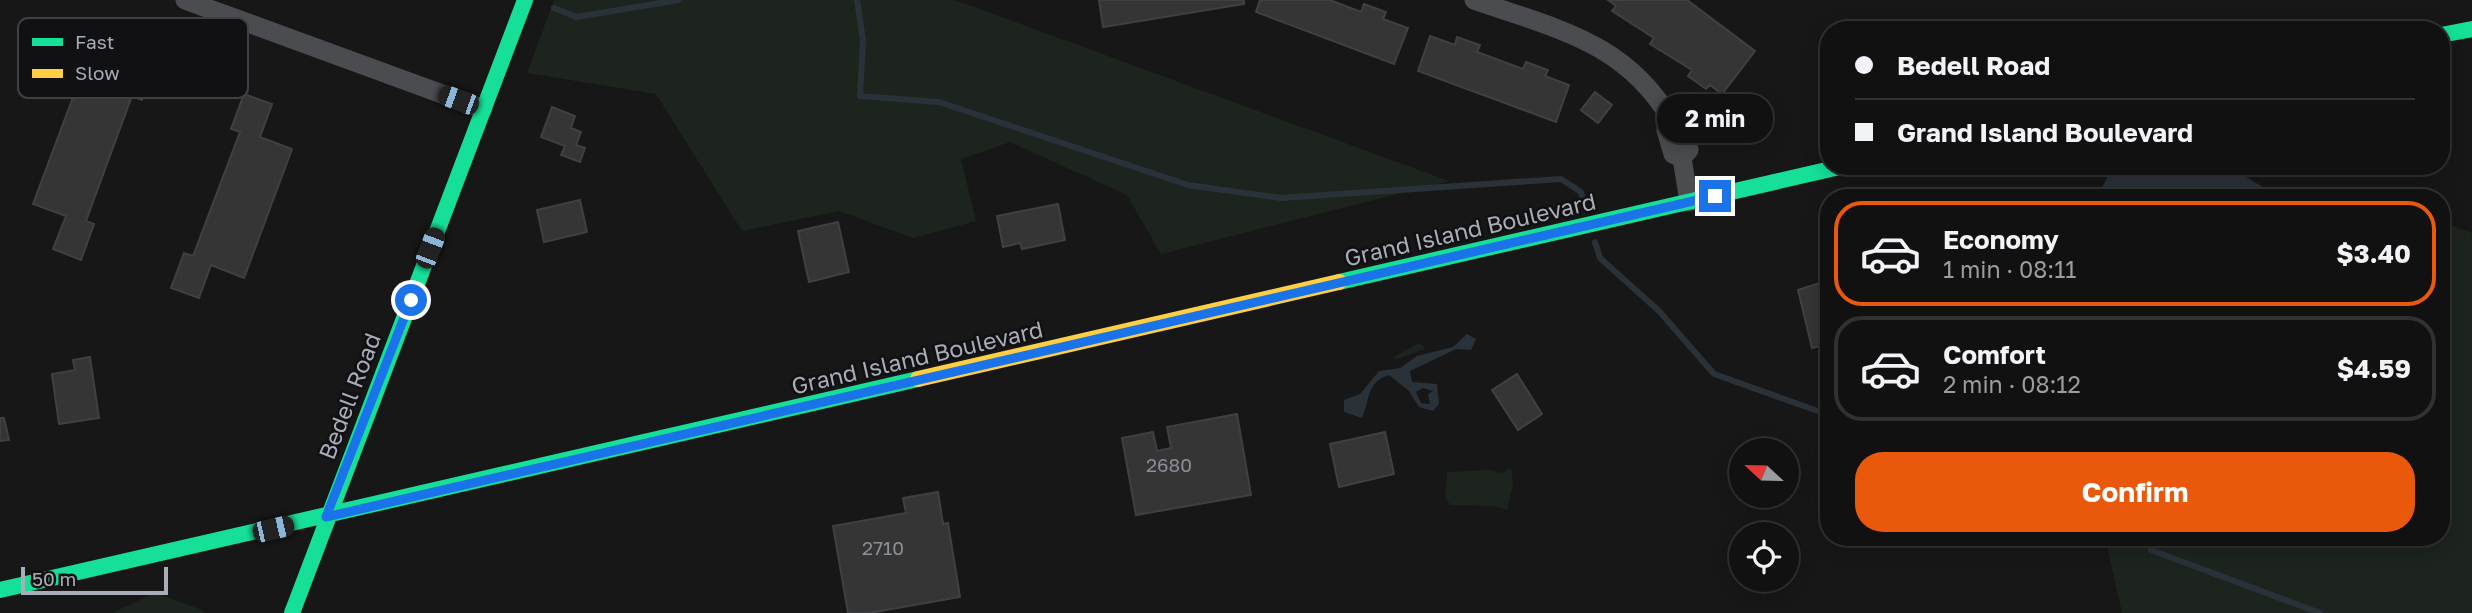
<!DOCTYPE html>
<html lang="en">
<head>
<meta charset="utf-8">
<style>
	:root { --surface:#111; --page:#1e1f1f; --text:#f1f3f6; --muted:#9c9d9f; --line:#303131; --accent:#ea580c }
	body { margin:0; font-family:"Golos Text",sans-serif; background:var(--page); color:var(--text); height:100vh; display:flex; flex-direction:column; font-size:26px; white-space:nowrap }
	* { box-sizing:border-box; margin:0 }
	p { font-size:23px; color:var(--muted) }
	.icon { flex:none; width:38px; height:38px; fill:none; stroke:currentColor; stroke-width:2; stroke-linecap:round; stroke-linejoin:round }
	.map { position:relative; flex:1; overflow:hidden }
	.drawer { position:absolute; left:1820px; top:189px; width:630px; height:357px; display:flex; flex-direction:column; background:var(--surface); border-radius:28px; box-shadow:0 4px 18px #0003,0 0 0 2px var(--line) }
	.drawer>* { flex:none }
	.guide { position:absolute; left:1820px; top:21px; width:630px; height:154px; border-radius:28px; box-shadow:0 4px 18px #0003,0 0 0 2px var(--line); display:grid; align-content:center; height:154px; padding:0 35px; background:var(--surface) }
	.needle { width:46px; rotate:292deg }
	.controls { position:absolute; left:1729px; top:438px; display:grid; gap:14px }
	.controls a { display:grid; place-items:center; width:70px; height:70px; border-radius:50%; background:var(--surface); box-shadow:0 4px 18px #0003,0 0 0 2px var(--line); font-size:35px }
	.scale { position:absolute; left:21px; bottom:18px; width:147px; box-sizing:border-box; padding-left:7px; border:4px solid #a8adb8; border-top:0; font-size:19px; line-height:24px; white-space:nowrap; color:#a8adb8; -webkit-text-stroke:5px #111113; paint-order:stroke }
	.end { position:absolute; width:32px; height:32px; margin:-16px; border:9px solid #1a73e8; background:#fff; box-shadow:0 0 0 4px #fff }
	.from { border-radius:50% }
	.bubble { position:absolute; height:49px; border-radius:24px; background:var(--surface); box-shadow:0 4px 18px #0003,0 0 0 2px var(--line); font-size:23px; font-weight:700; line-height:49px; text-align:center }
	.car { position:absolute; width:21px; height:42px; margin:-21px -10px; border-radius:9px; box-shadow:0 0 5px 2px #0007; background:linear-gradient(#222 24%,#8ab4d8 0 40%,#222 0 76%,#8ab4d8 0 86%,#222 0) }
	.guide b { display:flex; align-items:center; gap:24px; height:66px; font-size:26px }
	.guide b+b { border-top:2px solid var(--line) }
	.guide i { width:18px; height:18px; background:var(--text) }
	ul { padding:12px 0 0; list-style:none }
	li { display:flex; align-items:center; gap:21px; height:105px; margin:0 14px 10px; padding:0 21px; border:4px solid var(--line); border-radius:28px }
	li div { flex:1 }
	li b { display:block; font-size:26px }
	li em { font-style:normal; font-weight:700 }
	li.current { border-color:var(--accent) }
	li>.icon { width:63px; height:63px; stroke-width:1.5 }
	.cta { display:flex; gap:14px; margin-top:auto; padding:14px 35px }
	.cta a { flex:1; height:80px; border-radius:28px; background:var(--accent); color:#fff; font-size:28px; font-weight:700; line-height:80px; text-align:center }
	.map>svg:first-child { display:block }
	.green { fill:#1d241e }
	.water { fill:#2a3239; fill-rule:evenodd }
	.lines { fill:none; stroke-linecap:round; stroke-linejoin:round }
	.stream { stroke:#2a3239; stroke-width:6 }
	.building { fill:#353536; stroke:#3f4043; stroke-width:2 }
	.street { stroke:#4b4c50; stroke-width:19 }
	.fast { stroke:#16e098; stroke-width:16 }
	.slow { stroke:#ffcf43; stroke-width:16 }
	.route { stroke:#1a73e8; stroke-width:9 }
	.labels { text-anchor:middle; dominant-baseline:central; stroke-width:5; stroke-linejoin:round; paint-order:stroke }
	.number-label { font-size:19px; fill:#8b8f98 }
	.street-label { font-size:23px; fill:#a8adb8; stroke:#111113 }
	.key { fill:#111113; stroke:#3e4045; stroke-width:2 }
	.key-label { font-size:19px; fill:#a8adb8 }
</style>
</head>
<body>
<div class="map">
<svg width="2472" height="613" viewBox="0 0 2472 613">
	<rect width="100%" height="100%" fill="#171717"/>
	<!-- green -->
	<path class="green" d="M 554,0 L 955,0 L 1449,181 L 1161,254 L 1127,195 L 1010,142 L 961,159 L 976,221 L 913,238 L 839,211 L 742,231 L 656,94 L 527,73 Z
		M 2453,226 L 2472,233 L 2472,613 L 2122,613 L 2105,537 L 2441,537 L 2441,231 Z
		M 1419,343 L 1424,346 L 1423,350 L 1396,359 L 1395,356 Z
		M 1511,468 L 1513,484 L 1507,510 L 1495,506 L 1450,505 L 1445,497 L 1447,472 L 1490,470 L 1502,473 Z
		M 155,593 L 202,610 L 204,613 L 112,613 Z"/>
	<!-- water -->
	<path class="water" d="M 2113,166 L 2228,166 L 2281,198 L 2097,198 Z
		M 1467,334 L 1476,339 L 1471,350 L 1456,349 L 1410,371 L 1412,382 L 1437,384 L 1439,404 L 1433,411 L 1419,407 L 1409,391 L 1389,375 C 1366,382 1370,400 1362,418 L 1344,412 L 1344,400 L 1360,394 L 1379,371 L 1400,368 L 1417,356 L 1453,347 ZM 1423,388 L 1433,391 L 1428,394 L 1430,404 L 1421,403 L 1416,392 Z"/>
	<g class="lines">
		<!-- stream -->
		<path class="stream" d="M 857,0 L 863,40 L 860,96 L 939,102 L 1188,185 L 1281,198 L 1561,179 L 1581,192 L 1585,208
			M 554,8 L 576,17 L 679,0
			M 1595,242 L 1600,258 L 1659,311 L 1714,374 L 1829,415
			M 2151,550 L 2320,613"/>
	</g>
	<!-- building -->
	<path class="building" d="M 1099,0 L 1244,0 L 1244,4 L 1103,27 Z
		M 1260,0 L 1330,0 L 1361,12 L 1364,4 L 1386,12 L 1383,19 L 1408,28 L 1394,64 L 1256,12 Z
		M 1608,0 L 1687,0 L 1755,51 L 1722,94 L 1710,85 L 1706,89 L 1688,76 L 1692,70 L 1650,44 L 1654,38 L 1612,11 L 1616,6 Z
		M 1430,36 L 1455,45 L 1457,37 L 1480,45 L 1477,52 L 1523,69 L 1526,62 L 1548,70 L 1545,76 L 1569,85 L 1556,122 L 1418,71 Z
		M 126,55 L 154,65 L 142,100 L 132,96 L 86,221 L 94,224 L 81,260 L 53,249 L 66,216 L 33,204 L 81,76 L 114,88 Z
		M 1595,92 L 1612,105 L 1598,123 L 1581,110 Z
		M 244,94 L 272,104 L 260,137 L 292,149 L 244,278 L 211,265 L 199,298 L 171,288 L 184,253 L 193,256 L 240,132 L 231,129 Z
		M 552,107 L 575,116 L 571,128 L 581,132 L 576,145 L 585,148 L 580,162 L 561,155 L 565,146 L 541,137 Z
		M 580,200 L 587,232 L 544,242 L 537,210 Z
		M 1058,204 L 1065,240 L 1022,249 L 1020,243 L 1003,247 L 997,216 Z
		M 838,222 L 849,272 L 809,282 L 798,231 Z
		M 1829,280 L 1829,344 L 1812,348 L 1798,290 Z
		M 90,357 L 99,418 L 59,424 L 52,374 L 75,370 L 73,360 Z
		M 1517,374 L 1542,414 L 1518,430 L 1492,390 Z
		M 1237,414 L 1251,495 L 1136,515 L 1122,438 L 1153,432 L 1157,451 L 1171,448 L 1167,427 Z
		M 0,418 L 4,418 L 9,440 L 0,441 Z
		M 1385,432 L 1394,474 L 1339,487 L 1330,444 Z
		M 938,492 L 943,524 L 948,523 L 960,597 L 869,613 L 848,613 L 833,526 L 906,513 L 903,498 Z"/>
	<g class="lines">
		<!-- street -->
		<path class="street" d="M 185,0 L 483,109
			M 1474,0 C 1556,29 1625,41 1672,121
			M 1682,158 L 1673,154 L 1666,130 L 1672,121 L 1682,123 L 1689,150 L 1682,158 L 1689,202"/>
		<!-- fast -->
		<path class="fast" d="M 2441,35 L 2472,29
			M 1339,282 L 1844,166
			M 0,590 L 918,379
			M 292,613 L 525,0"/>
		<!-- slow -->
		<path class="slow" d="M 918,379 L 1339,282"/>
	</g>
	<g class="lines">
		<!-- route -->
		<path class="route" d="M 411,300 L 326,517 L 1715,196"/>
	</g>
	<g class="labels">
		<!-- number labels -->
		<g class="number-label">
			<text x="1169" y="464">2680</text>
			<text x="883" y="547">2710</text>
		</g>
		<!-- street labels -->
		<g class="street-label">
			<text transform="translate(1470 229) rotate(-13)">Grand Island Boulevard</text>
			<text transform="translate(917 357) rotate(-13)">Grand Island Boulevard</text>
			<text transform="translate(349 396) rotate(-69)">Bedell Road</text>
		</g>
	</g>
	<!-- legend -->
	<rect x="18" y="18" width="230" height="80" rx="10" class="key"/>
	<rect x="32" y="38" width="31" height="8" fill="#16e098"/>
	<rect x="32" y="69" width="31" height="9" fill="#ffcf43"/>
	<g class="key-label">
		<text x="75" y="49">Fast</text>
		<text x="75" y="80">Slow</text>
	</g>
</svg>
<div class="controls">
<a><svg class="needle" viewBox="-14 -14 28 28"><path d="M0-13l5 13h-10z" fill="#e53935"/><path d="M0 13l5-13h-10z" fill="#9c9d9f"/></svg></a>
<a><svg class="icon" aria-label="locate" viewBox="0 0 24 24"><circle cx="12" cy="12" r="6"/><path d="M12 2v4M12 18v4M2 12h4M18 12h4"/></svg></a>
</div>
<div class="scale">50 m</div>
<i class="end from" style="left:411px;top:300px"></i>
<i class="end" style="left:1715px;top:196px"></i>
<div class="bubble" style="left:1657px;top:94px;width:116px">2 min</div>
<i class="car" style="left:458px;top:100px;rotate:290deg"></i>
<i class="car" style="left:430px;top:248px;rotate:21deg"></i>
<i class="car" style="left:273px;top:529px;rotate:77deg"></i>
<div class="guide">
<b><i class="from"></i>Bedell Road</b>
<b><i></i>Grand Island Boulevard</b>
</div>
<section class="drawer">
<ul>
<li class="current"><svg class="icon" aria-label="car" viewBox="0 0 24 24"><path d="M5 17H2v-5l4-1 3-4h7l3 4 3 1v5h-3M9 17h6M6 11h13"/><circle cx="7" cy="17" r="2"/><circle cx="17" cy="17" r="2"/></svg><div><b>Economy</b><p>1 min · 08:11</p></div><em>$3.40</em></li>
<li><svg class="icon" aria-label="car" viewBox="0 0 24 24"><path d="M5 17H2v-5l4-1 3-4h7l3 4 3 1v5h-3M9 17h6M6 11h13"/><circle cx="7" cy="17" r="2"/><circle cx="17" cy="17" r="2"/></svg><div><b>Comfort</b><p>2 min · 08:12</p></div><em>$4.59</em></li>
</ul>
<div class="cta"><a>Confirm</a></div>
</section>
</div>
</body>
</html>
